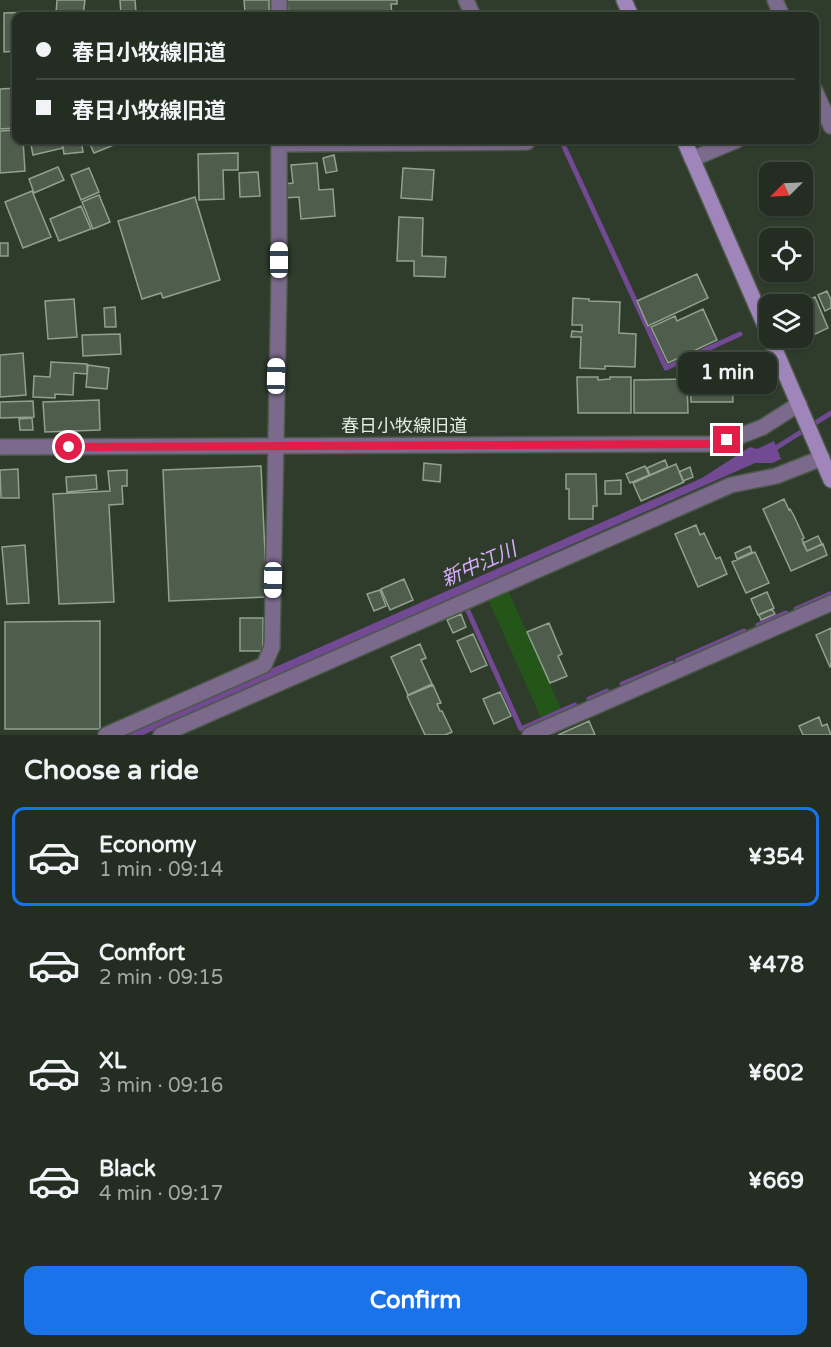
<!DOCTYPE html>
<html lang="en">
<head>
<meta charset="utf-8">
<style>
	:root { --surface:#232d21; --page:#2f392e; --text:#f1f3f6; --muted:#a3a8a5; --line:#40493f; --accent:#1a73e8 }
	body { margin:0; font-family:"Varela Round","Noto Sans JP",sans-serif; background:var(--page); color:var(--text); height:100vh; display:flex; flex-direction:column; font-size:22px; white-space:nowrap }
	* { box-sizing:border-box; margin:0 }
	p { font-size:20px; color:var(--muted) }
	.icon { flex:none; width:33px; height:33px; fill:none; stroke:currentColor; stroke-width:2; stroke-linecap:round; stroke-linejoin:round }
	.map { position:relative; height:735px; overflow:hidden }
	.details { display:flex; flex-direction:column; background:var(--surface); flex:1 }
	.details>* { flex:none }
	.banner { position:absolute; left:12px; top:12px; width:807px; height:132px; border-radius:12px; box-shadow:0 2px 4px #0004,0 0 0 2px var(--line); display:grid; align-content:center; height:132px; padding:0 24px; background:var(--surface) }
	.needle { width:39px; rotate:246deg }
	.buttons { position:absolute; left:759px; top:162px; display:grid; gap:12px }
	.buttons a { display:grid; place-items:center; width:54px; height:54px; border-radius:12px; background:var(--surface); box-shadow:0 2px 4px #0004,0 0 0 2px var(--line); font-size:30px }
	.end { position:absolute; width:27px; height:27px; margin:-14px; border:8px solid #e11d48; background:#fff; box-shadow:0 0 0 3px #fff }
	.from { border-radius:50% }
	.bubble { position:absolute; height:42px; border-radius:12px; background:var(--surface); box-shadow:0 2px 4px #0004,0 0 0 2px var(--line); font-size:20px; font-weight:800; line-height:42px; text-align:center }
	.car { position:absolute; width:18px; height:36px; margin:-18px -9px; border-radius:8px; box-shadow:0 0 4px 2px #0007; background:linear-gradient(#fff 24%,#345 0 40%,#fff 0 76%,#345 0 86%,#fff 0) }
	.banner b { display:flex; align-items:center; gap:21px; height:57px; font-size:22px }
	.banner b+b { border-top:2px solid var(--line) }
	.banner i { width:15px; height:15px; background:var(--text) }
	ul { padding:0; list-style:none }
	li { display:flex; align-items:center; gap:18px; height:99px; margin:0 12px 9px; padding:0 12px; border:3px solid transparent; border-radius:12px }
	li div { flex:1 }
	li b { display:block; font-size:22px }
	li em { font-style:normal; font-weight:800 }
	li.selected { border-color:var(--accent) }
	li>.icon { width:54px; height:54px; stroke-width:1.5 }
	h2 { padding:0 24px; font-size:27px; line-height:72px }
	.cta { display:flex; gap:12px; margin-top:auto; padding:12px 24px }
	.cta a { flex:1; height:69px; border-radius:12px; background:var(--accent); color:#fff; font-size:24px; font-weight:800; line-height:69px; text-align:center }
	.map>svg:first-child { display:block }
	.green { fill:#235618 }
	.water { fill:#724a94 }
	.lines { fill:none; stroke-linecap:round; stroke-linejoin:round }
	.stream { stroke:#724a94; stroke-width:5 }
	.building { fill:#4f5d4c; stroke:#91a18e; stroke-width:1.5 }
	.minor-casing { stroke:#4c5849; stroke-width:18 }
	.tertiary-casing { stroke:#4c5849; stroke-width:18 }
	.secondary-casing { stroke:#4c5849; stroke-width:18 }
	.minor { stroke:#7b6a8b; stroke-width:15 }
	.tertiary { stroke:#7b6a8b; stroke-width:15 }
	.secondary { stroke:#a085ba; stroke-width:15 }
	.route { stroke:#e11d48; stroke-width:8 }
	.labels { text-anchor:middle; dominant-baseline:central; stroke-width:4.5; stroke-linejoin:round; paint-order:stroke }
	.street-label { font-size:18px; fill:#e4ece2; stroke:#2f3c2c }
	.water-label { font-size:20px; font-style:italic; fill:#d6acfe; stroke:#2f3c2c }
</style>
</head>
<body>
<div class="map">
<svg width="831" height="735" viewBox="0 0 831 735">
	<rect width="100%" height="100%" fill="#2f3c2c"/>
	<!-- green -->
	<path class="green" d="M 507,588 L 561,709 L 541,718 L 487,597 Z"/>
	<!-- water -->
	<path class="water" d="M 774,441 L 781,459 L 772,463 L 755,463 L 143,735 L 122,735 L 702,478 L 750,447 L 757,449 Z"/>
	<g class="lines">
		<!-- stream -->
		<path class="stream" d="M 561,140 L 666,368 L 740,334
			M 771,451 L 831,413
			M 796,609 L 830,594
			M 468,611 L 521,729 L 575,705
			M 758,625 L 786,613
			M 678,660 L 744,631
			M 622,684 L 672,663
			M 589,699 L 607,691"/>
	</g>
	<!-- building -->
	<path class="building" d="M 57,0 L 85,0 L 83,16 L 56,14 Z
		M 120,0 L 135,0 L 136,13 L 121,14 Z
		M 244,0 L 269,0 L 269,16 L 193,16 L 245,13 Z
		M 287,0 L 397,0 L 397,4 L 391,4 L 392,16 L 288,16 Z
		M 34,12 L 34,16 L 16,16 L 16,51 L 4,52 L 4,13 Z
		M 16,88 L 16,128 L 0,129 L 0,89 Z
		M 16,130 L 16,140 L 23,140 L 25,171 L 0,173 L 0,131 Z
		M 30,140 L 61,140 L 63,148 L 33,155 Z
		M 73,140 L 81,140 L 83,152 L 64,154 L 62,141 Z
		M 88,140 L 123,140 L 124,141 L 94,153 Z
		M 238,153 L 238,170 L 223,170 L 224,199 L 199,200 L 198,154 Z
		M 334,155 L 337,171 L 326,173 L 323,158 Z
		M 317,163 L 319,190 L 333,189 L 335,216 L 301,219 L 299,197 L 284,198 L 283,184 L 293,183 L 291,165 Z
		M 58,167 L 64,180 L 34,193 L 29,179 Z
		M 89,168 L 99,192 L 81,200 L 71,175 Z
		M 403,168 L 434,170 L 432,200 L 401,198 Z
		M 258,172 L 260,196 L 240,197 L 239,173 Z
		M 32,191 L 51,237 L 23,248 L 5,202 Z
		M 99,195 L 110,222 L 93,229 L 82,202 Z
		M 195,197 L 220,280 L 163,298 L 161,293 L 142,299 L 118,221 Z
		M 81,206 L 91,229 L 59,241 L 50,219 Z
		M 399,217 L 423,218 L 422,256 L 446,257 L 445,277 L 414,276 L 414,261 L 397,261 Z
		M 0,243 L 8,243 L 8,256 L 0,256 Z
		M 697,274 L 708,298 L 648,326 L 637,301 Z
		M 827,291 L 831,300 L 831,308 L 825,311 L 818,295 Z
		M 815,297 L 828,328 L 807,338 L 802,327 L 802,304 L 798,304 Z
		M 573,298 L 589,299 L 589,301 L 620,302 L 619,333 L 636,334 L 635,367 L 605,366 L 605,369 L 580,368 L 581,337 L 571,337 L 572,331 L 582,332 L 582,325 L 572,325 Z
		M 74,299 L 77,337 L 48,339 L 45,301 Z
		M 115,307 L 116,327 L 105,327 L 104,308 Z
		M 703,309 L 717,340 L 668,363 L 651,327 L 675,316 L 677,321 Z
		M 120,334 L 121,354 L 83,356 L 82,335 Z
		M 23,353 L 26,395 L 0,397 L 0,355 Z
		M 704,355 L 721,355 L 721,364 L 704,364 Z
		M 733,355 L 733,366 L 722,366 L 722,356 Z
		M 51,362 L 87,364 L 87,374 L 74,373 L 73,395 L 55,394 L 55,398 L 33,397 L 34,376 L 50,377 Z
		M 88,365 L 109,368 L 107,389 L 86,387 Z
		M 687,367 L 687,379 L 678,379 L 677,368 Z
		M 732,368 L 733,402 L 691,402 L 690,369 Z
		M 735,369 L 741,369 L 742,387 L 735,387 Z
		M 577,377 L 598,377 L 598,380 L 610,379 L 610,377 L 631,377 L 631,413 L 578,413 Z
		M 687,379 L 688,413 L 634,413 L 634,380 Z
		M 99,400 L 100,430 L 45,432 L 43,402 Z
		M 33,401 L 34,417 L 0,418 L 0,402 Z
		M 32,418 L 33,430 L 20,430 L 19,419 Z
		M 665,460 L 668,467 L 650,475 L 647,468 Z
		M 424,463 L 441,465 L 440,482 L 423,480 Z
		M 676,464 L 684,482 L 641,501 L 633,483 Z
		M 261,466 L 267,597 L 169,601 L 163,470 Z
		M 645,466 L 649,475 L 630,483 L 626,474 Z
		M 690,467 L 693,477 L 683,481 L 679,472 Z
		M 18,469 L 19,498 L 1,498 L 0,470 Z
		M 127,470 L 127,486 L 122,486 L 123,504 L 109,505 L 114,602 L 59,604 L 53,494 L 110,491 L 108,471 Z
		M 566,474 L 596,474 L 597,506 L 593,506 L 593,519 L 569,519 L 569,489 L 566,489 Z
		M 96,475 L 97,489 L 67,492 L 66,477 Z
		M 621,480 L 621,494 L 605,494 L 605,481 Z
		M 784,499 L 789,510 L 790,509 L 794,516 L 801,531 L 804,538 L 802,539 L 807,551 L 823,544 L 827,555 L 791,571 L 763,509 Z
		M 696,525 L 700,535 L 704,533 L 716,559 L 720,557 L 727,574 L 698,587 L 675,534 Z
		M 818,536 L 822,544 L 807,551 L 803,543 Z
		M 25,545 L 29,603 L 7,604 L 2,547 Z
		M 750,546 L 752,552 L 737,559 L 735,553 Z
		M 755,552 L 769,583 L 746,593 L 732,562 Z
		M 404,579 L 413,600 L 390,610 L 381,589 Z
		M 380,590 L 386,606 L 374,611 L 367,594 Z
		M 767,592 L 774,608 L 758,615 L 751,599 Z
		M 772,609 L 775,614 L 761,620 L 759,615 Z
		M 461,614 L 466,627 L 453,633 L 447,620 Z
		M 240,618 L 263,618 L 263,651 L 240,651 Z
		M 100,621 L 100,729 L 5,729 L 5,622 Z
		M 549,623 L 562,654 L 558,656 L 567,676 L 550,683 L 527,632 Z
		M 831,628 L 831,666 L 830,667 L 816,635 Z
		M 473,634 L 487,665 L 471,672 L 457,641 Z
		M 420,644 L 426,658 L 421,660 L 432,684 L 408,695 L 391,657 Z
		M 433,685 L 441,703 L 437,704 L 440,711 L 442,711 L 452,732 L 445,735 L 425,735 L 407,696 Z
		M 500,692 L 511,716 L 494,724 L 483,699 Z
		M 819,717 L 822,726 L 827,724 L 831,735 L 803,735 L 799,726 Z
		M 589,721 L 595,735 L 558,735 Z"/>
	<g class="lines">
		<!-- minor casing -->
		<g class="minor-casing">
			<path id="minor" d="M 466,0 L 473,16
				M 775,0 L 782,16
				M 279,16 L 279,0
				M 814,89 L 831,126
				M 279,144 L 527,142 L 526,140
				M 692,159 L 737,140
				M 106,735 L 264,665 L 272,647 L 279,283 L 279,140
				M 161,735 L 731,485 L 776,476 L 822,458
				M 530,735 L 831,603"/>
		</g>
		<!-- tertiary casing -->
		<g class="tertiary-casing">
			<path id="tertiary" d="M 0,447 L 713,444 L 740,436 L 763,427 L 799,404"/>
		</g>
		<!-- secondary casing -->
		<g class="secondary-casing">
			<path id="secondary" d="M 624,0 L 631,16
				M 684,140 L 770,337
				M 770,338 L 831,480"/>
		</g>
		<!-- minor -->
		<use href="#minor" class="minor"/>
		<!-- tertiary -->
		<use href="#tertiary" class="tertiary"/>
		<!-- secondary -->
		<use href="#secondary" class="secondary"/>
	</g>
	<g class="lines">
		<!-- route -->
		<path class="route" d="M 69,447 L 713,444 L 727,440"/>
	</g>
	<g class="labels">
		<!-- street labels -->
		<g class="street-label">
			<text x="404" y="426">春日小牧線旧道</text>
		</g>
		<!-- water labels -->
		<g class="water-label">
			<text transform="translate(479 565) rotate(-24)">新中江川</text>
		</g>
	</g>
</svg>
<div class="buttons">
<a><svg class="needle" viewBox="-14 -14 28 28"><path d="M0-13l5 13h-10z" fill="#e53935"/><path d="M0 13l5-13h-10z" fill="#a3a8a5"/></svg></a>
<a><svg class="icon" aria-label="locate" viewBox="0 0 24 24"><circle cx="12" cy="12" r="6"/><path d="M12 2v4M12 18v4M2 12h4M18 12h4"/></svg></a>
<a><svg class="icon" aria-label="layers" viewBox="0 0 24 24"><path d="M12 4l9 5-9 5-9-5zM3 14l9 5 9-5"/></svg></a>
</div>
<i class="end from" style="left:69px;top:447px"></i>
<i class="end" style="left:727px;top:440px"></i>
<div class="bubble" style="left:678px;top:352px;width:99px">1 min</div>
<i class="car" style="left:279px;top:260px;rotate:0deg"></i>
<i class="car" style="left:276px;top:376px;rotate:1deg"></i>
<i class="car" style="left:273px;top:580px;rotate:181deg"></i>
<div class="banner">
<b><i class="from"></i>春日小牧線旧道</b>
<b><i></i>春日小牧線旧道</b>
</div>
</div>
<section class="details">
<h2>Choose a ride</h2>
<ul>
<li class="selected"><svg class="icon" aria-label="car" viewBox="0 0 24 24"><path d="M5 17H2v-5l4-1 3-4h7l3 4 3 1v5h-3M9 17h6M6 11h13"/><circle cx="7" cy="17" r="2"/><circle cx="17" cy="17" r="2"/></svg><div><b>Economy</b><p>1 min · 09:14</p></div><em>¥354</em></li>
<li><svg class="icon" aria-label="car" viewBox="0 0 24 24"><path d="M5 17H2v-5l4-1 3-4h7l3 4 3 1v5h-3M9 17h6M6 11h13"/><circle cx="7" cy="17" r="2"/><circle cx="17" cy="17" r="2"/></svg><div><b>Comfort</b><p>2 min · 09:15</p></div><em>¥478</em></li>
<li><svg class="icon" aria-label="car" viewBox="0 0 24 24"><path d="M5 17H2v-5l4-1 3-4h7l3 4 3 1v5h-3M9 17h6M6 11h13"/><circle cx="7" cy="17" r="2"/><circle cx="17" cy="17" r="2"/></svg><div><b>XL</b><p>3 min · 09:16</p></div><em>¥602</em></li>
<li><svg class="icon" aria-label="car" viewBox="0 0 24 24"><path d="M5 17H2v-5l4-1 3-4h7l3 4 3 1v5h-3M9 17h6M6 11h13"/><circle cx="7" cy="17" r="2"/><circle cx="17" cy="17" r="2"/></svg><div><b>Black</b><p>4 min · 09:17</p></div><em>¥669</em></li>
</ul>
<div class="cta"><a>Confirm</a></div>
</section>
</body>
</html>
